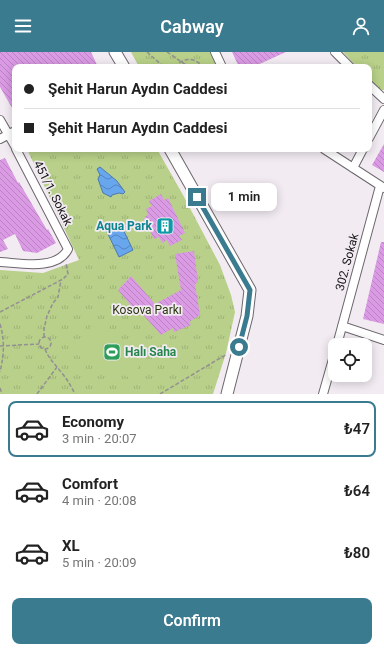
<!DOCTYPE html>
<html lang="en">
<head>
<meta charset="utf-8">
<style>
	:root { --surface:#fff; --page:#f2f2f2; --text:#222; --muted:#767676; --line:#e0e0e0; --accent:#3b7b8f }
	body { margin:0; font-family:Roboto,sans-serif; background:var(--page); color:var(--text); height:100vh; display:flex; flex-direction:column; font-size:15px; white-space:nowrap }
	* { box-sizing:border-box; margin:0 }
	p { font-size:13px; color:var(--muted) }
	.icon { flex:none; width:22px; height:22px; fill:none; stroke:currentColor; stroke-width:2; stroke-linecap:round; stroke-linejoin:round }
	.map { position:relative; height:342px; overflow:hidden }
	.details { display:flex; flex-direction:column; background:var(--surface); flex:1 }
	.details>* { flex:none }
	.guide { position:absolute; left:12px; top:12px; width:360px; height:88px; border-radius:8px; box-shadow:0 2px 10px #0003; display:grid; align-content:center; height:88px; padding:0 12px; background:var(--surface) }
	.controls { position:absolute; left:328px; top:286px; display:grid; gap:8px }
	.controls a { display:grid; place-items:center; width:44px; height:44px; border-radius:8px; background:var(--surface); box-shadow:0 2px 10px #0003; font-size:20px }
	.end { position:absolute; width:18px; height:18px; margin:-9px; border:5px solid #3b7b8f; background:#fff; box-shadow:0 0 0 2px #fff }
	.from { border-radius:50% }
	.bubble { position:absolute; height:28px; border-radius:8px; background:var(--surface); box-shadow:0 2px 10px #0003; font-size:13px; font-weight:600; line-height:28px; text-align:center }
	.guide b { display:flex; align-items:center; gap:14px; height:38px; font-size:15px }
	.guide b+b { border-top:1px solid var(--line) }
	.guide i { width:10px; height:10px; background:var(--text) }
	ul { padding:7px 0 0; list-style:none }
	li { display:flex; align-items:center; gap:12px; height:56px; margin:0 8px 6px; padding:0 4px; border:2px solid transparent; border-radius:8px }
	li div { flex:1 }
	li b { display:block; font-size:15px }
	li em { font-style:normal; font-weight:600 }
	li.current { border-color:var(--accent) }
	li>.icon { width:36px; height:36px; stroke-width:1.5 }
	.cta { display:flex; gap:8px; margin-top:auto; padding:8px 12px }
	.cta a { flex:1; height:46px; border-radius:8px; background:var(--accent); color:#fff; font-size:16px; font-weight:600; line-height:46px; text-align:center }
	header { display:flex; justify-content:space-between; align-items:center; height:52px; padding:0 12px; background:var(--accent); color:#fff; font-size:18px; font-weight:600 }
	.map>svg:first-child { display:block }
	.grass { fill:url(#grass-tufts) }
	.pitch { fill:#b8d089 }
	.water { fill:url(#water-waves); stroke:#4f7aad }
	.building { fill:url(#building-back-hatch) }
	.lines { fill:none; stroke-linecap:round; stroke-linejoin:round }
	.minor-casing { stroke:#6b676c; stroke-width:10 }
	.major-casing { stroke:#6b676c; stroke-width:13 }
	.path { stroke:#938f93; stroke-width:1.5; stroke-dasharray:4 2; stroke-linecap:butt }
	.minor { stroke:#fff; stroke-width:8 }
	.major { stroke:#fff; stroke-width:11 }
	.route { stroke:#3b7b8f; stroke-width:5 }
	.labels { text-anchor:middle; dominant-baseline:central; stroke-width:3.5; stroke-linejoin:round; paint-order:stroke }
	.street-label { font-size:12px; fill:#141315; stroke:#f2ecf2 }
	.culture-label { font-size:12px; font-weight:bold; fill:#0d838f; stroke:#f2ecf2; text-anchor:end }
	.park-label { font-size:12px; fill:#2b3710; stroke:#f2ecf2 }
	.leisure-label { font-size:12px; font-weight:bold; fill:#27864d; stroke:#f2ecf2; text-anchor:start }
</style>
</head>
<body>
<header><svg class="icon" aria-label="menu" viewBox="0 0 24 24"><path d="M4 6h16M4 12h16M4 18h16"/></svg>Cabway<svg class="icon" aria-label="person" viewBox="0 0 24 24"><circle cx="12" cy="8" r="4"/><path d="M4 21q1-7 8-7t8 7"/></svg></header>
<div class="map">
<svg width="384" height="342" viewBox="0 0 384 342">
	<defs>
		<pattern id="grass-tufts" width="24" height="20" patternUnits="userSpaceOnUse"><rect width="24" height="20" fill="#b8d089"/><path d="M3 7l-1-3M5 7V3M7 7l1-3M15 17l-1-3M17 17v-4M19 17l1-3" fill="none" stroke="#9db275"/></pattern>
		<pattern id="water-waves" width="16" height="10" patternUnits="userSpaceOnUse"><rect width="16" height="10" fill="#68a6ee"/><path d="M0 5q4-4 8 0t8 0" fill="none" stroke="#5486c0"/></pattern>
		<pattern id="building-back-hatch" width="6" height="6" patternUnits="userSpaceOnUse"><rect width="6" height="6" fill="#da9ae4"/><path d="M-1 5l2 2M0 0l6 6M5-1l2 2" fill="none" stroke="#ba84c3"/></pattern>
	</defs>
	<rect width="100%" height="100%" fill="#f2ecf2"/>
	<!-- grass -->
	<path class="grass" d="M 131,0 L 210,0 L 217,15 L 139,15 Z
		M 343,0 L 384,0 L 384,38 L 381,38 L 369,27 L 369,15 L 357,15 Z
		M 27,97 L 157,97 L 183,143 L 220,213 L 231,243 L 235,260 L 226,301 L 213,342 L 0,342 L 0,218 L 43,221 L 79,208 Z"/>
	<!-- pitch -->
	<path class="pitch" d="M 91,274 L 146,297 L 133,327 L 79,304 Z"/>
	<!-- water -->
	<path class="water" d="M 100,115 L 117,129 L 125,140 L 123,142 L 119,141 L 112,143 L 111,145 L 103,141 L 98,127 L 100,123 L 97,117 Z
		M 120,171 L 133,198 L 119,205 L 106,178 Z"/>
	<!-- building -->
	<path class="building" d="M 0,0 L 91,0 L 98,15 L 15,15 L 15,61 L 0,35 Z
		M 232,0 L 286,0 L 253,15 L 239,15 Z
		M 384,92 L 384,120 L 372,113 Z
		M 5,106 L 18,131 L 19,130 L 47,178 L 48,177 L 56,191 L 37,201 L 23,199 L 15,182 L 3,188 L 8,197 L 0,200 L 0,108 Z
		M 161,142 L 164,148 L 168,146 L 185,181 L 179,184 L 182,188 L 170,194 L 167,188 L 162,191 L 159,185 L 154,187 L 144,167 L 148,162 L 146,157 L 152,154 L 149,149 Z
		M 381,190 L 384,190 L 384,272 L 363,267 Z
		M 194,199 L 198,230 L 195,232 L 200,263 L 189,270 L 191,273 L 174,280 L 173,276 L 161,283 L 139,258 L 137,261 L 118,238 L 131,224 L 155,252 L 181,238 L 175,202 Z"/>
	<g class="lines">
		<!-- minor casing -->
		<g class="minor-casing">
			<path id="minor" d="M 215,0 L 222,15
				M 335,0 L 350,15
				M 369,33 L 384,47
				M 0,68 L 15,94
				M 369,86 L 384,58
				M 0,87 L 15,79
				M 324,97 L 384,136
				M 353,116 L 363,97
				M 0,210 C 20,211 57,219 68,197 L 16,97
				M 342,274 L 384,288
				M 337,293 L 380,134
				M 323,342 L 335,300"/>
		</g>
		<!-- major casing -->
		<g class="major-casing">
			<path id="major" d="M 115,0 L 124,15
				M 170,97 L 250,238 L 247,264 L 227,342"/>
		</g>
		<!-- path -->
		<path class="path" d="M 147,0 L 164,15
			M 167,0 L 189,15
			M 175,15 C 183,5 195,5 203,15
			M 0,260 L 63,227 L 68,222 L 66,211
			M 0,272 C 5,289 4,303 0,320
			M 44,285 L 44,277 L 47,264 L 53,251 L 58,245 L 61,228
			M39 291a6 6 0 1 1 12 0a6 6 0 1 1-12 0Z
			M 0,294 L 39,292
			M 45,297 C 49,307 54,311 61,320 C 67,327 71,334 75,342
			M 0,336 L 2,342
			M 37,342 L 57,315
			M 160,342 L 227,302"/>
		<!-- minor -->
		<use href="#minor" class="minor"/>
		<!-- major -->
		<use href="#major" class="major"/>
	</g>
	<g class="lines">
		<!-- route -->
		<path class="route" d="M 197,145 L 250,238 L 247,264 L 239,295"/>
	</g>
	<!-- icons -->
	<defs>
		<g id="building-square" transform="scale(0.9)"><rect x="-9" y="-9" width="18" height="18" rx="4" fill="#0f9aa8" stroke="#f2ecf2"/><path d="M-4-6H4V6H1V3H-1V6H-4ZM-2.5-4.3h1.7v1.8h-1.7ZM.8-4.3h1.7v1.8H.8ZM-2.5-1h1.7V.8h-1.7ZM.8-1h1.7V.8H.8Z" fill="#fff"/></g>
		<g id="stadium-square" transform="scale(0.9)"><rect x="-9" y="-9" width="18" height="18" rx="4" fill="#2e9e5b" stroke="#f2ecf2"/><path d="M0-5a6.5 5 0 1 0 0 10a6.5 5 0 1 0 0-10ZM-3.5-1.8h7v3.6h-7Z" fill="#fff"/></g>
	</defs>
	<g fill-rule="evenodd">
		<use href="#building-square" x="165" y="174"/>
		<use href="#stadium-square" x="112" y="300"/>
	</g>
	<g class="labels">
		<!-- street labels -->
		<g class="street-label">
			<text transform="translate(53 141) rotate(63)">451/1. Sokak</text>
			<text transform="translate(347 210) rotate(-75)">302. Sokak</text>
		</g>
		<!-- culture labels -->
		<g class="culture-label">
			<text x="152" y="174">Aqua Park</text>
		</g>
		<!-- park labels -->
		<g class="park-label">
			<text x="147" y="258">Kosova Parkı</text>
		</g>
		<!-- leisure labels -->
		<g class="leisure-label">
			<text x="125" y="300">Halı Saha</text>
		</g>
	</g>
</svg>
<div class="controls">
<a><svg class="icon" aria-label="locate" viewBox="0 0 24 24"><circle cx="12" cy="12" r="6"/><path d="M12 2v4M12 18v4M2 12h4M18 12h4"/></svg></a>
</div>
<i class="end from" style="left:239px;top:295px"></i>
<i class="end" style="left:197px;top:145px"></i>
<div class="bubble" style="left:211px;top:131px;width:66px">1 min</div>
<div class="guide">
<b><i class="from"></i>Şehit Harun Aydın Caddesi</b>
<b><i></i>Şehit Harun Aydın Caddesi</b>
</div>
</div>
<section class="details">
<ul>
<li class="current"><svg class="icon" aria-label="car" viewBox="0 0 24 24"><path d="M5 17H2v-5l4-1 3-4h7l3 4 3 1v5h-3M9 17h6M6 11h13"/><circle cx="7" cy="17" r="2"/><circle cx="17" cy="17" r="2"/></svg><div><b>Economy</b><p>3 min · 20:07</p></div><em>₺47</em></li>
<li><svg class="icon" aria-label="car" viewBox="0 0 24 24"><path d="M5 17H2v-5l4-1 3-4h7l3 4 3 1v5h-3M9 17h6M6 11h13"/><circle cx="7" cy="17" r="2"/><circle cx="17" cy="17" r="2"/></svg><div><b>Comfort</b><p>4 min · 20:08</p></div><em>₺64</em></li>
<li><svg class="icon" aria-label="car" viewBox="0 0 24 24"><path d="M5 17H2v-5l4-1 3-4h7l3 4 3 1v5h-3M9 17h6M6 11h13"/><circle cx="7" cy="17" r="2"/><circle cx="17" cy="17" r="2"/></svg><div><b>XL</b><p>5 min · 20:09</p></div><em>₺80</em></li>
</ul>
<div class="cta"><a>Confirm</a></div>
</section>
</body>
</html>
